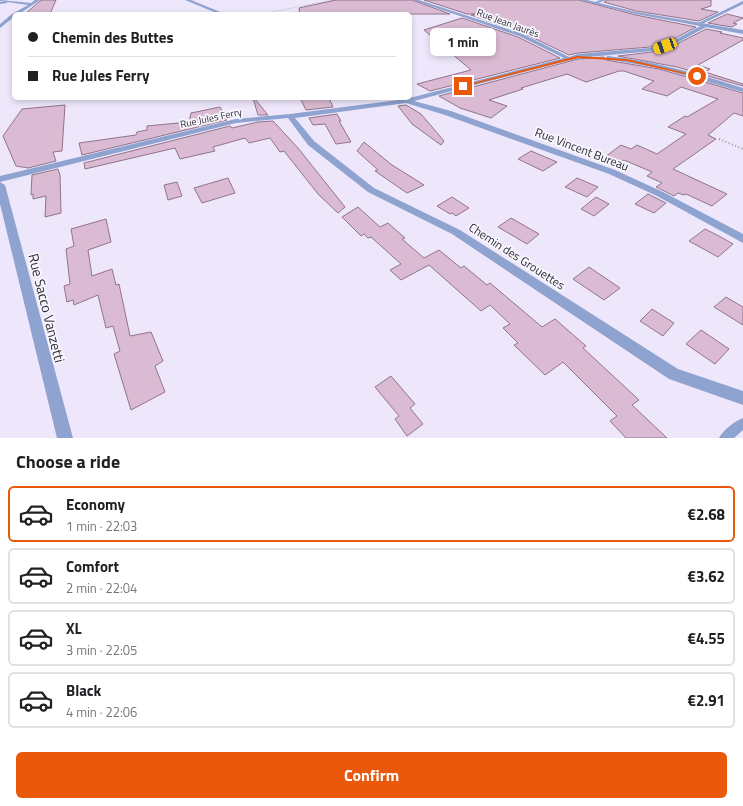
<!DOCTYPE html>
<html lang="en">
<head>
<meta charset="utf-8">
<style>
	:root { --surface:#fff; --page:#f2f2f2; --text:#202124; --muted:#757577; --line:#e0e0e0; --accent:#ea580c }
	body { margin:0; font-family:"Titillium Web",sans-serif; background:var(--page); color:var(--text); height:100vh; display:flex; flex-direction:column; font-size:15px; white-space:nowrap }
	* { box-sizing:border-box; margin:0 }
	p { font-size:13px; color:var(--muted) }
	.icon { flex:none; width:22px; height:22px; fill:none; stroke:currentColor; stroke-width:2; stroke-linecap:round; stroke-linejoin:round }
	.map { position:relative; height:438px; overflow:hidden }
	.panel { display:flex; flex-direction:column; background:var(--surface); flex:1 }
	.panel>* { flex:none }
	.top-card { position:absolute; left:12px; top:12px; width:400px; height:88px; border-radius:6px; box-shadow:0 2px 6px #0003; display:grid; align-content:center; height:88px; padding:0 16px; background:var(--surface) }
	.end { position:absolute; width:18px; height:18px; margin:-9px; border:5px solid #ea580c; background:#fff; box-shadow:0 0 0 2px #fff }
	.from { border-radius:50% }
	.bubble { position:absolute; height:28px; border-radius:6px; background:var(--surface); box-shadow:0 2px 6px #0003; font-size:13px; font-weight:700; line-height:28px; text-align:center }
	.car { position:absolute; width:12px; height:24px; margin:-12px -6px; border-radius:5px; box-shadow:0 0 3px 1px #0007; background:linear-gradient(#f5c518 24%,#345 0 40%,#f5c518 0 76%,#345 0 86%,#f5c518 0) }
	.top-card b { display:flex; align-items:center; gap:14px; height:38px; font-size:15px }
	.top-card b+b { border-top:1px solid var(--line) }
	.top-card i { width:10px; height:10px; background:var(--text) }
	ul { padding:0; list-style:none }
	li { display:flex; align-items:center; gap:12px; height:56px; margin:0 8px 6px; padding:0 8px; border:2px solid var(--line); border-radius:6px }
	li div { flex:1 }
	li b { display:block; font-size:15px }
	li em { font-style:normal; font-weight:700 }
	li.on { border-color:var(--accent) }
	li>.icon { width:36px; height:36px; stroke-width:1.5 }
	h2 { padding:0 16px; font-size:18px; line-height:48px }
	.button { display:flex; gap:8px; margin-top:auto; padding:8px 16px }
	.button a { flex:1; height:46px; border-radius:6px; background:var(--accent); color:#fff; font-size:16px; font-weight:700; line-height:46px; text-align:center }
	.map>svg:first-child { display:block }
	.building { fill:#dabbd3; stroke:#91748a }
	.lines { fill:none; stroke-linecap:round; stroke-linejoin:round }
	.path-far1 { stroke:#9c96a8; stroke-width:1; stroke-dasharray:0.5 1.5; stroke-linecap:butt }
	.path { stroke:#9c96a8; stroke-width:2; stroke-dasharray:1 2.5; stroke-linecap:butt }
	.service { fill:#8ea3cf; fill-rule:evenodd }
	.minor { fill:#8ea3cf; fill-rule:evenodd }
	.tertiary { fill:#8ea3cf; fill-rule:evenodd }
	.route { fill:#ea580c }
	.labels { text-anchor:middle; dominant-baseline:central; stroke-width:3.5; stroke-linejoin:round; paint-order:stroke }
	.far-street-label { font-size:10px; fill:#2f2b38; stroke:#f9f7fe }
	.street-label { font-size:12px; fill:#2f2b38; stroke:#f9f7fe }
	.near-street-label { font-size:14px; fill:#2f2b38; stroke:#f9f7fe }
</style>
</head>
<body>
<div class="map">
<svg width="743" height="438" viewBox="0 0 743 438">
	<rect width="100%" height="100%" fill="#eee7fc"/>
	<!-- building -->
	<path class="building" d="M 41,0 L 56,0 L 50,14 L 25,14 Z
		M 336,0 L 412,0 L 450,14 L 300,14 L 299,8 Z
		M 424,0 L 579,0 L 636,15 L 696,27 L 670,41 L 650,47 L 578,53 L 569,55 L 523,33 L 471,15 L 475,14 L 467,14 Z
		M 607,0 L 711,0 L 711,6 L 701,9 L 718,12 L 699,21 L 636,11 L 604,2 Z
		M 727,14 L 743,18 L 733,23 L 737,24 L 732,27 L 708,23 Z
		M 462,18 L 518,37 L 560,58 L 430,91 L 417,84 L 471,70 L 424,30 Z
		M 706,29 L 722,32 L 720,33 L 743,38 L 743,40 L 698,65 L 710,69 L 705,72 L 743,84 L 743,86 L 677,67 L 618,56 L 652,52 L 675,45 Z
		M 604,57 L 606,60 L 659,69 L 743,93 L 743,116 L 734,113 L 708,135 L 716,139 L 673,169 L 727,194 L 712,206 L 686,194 L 684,195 L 678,193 L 674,196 L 656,187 L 662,183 L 647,176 L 652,172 L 624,160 L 615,166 L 601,160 L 621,145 L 631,149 L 637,145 L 657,154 L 686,134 L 668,127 L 685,116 L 687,117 L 718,99 L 681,87 L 667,96 L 642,89 L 654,81 L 624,71 L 619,71 L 586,82 L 567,74 L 521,88 L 523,89 L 489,100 L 507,106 L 491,118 L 460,108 L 439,96 L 578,59 Z
		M 253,98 L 254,98 L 268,115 L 258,115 Z
		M 300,98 L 329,98 L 333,107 L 306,110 Z
		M 65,105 L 62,151 L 53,152 L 56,161 L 28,168 L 16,166 L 3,136 L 22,109 Z
		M 406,105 L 421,114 L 444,141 L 441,145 L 412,124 L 398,106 Z
		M 220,107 L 227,120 L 82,155 L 79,143 L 136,135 L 137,132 L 147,130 L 147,126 L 189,122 L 191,113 Z
		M 337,114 L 341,121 L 339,121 L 351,142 L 336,144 L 325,124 L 313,125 L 309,118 Z
		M 273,121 L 298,148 L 345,207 L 338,213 L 318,194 L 284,151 L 280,152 L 270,138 L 249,143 L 245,138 L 213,147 L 215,151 L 180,159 L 175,148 L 85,169 L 84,163 L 230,126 L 232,128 L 258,122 Z
		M 364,142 L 392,165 L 424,185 L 407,193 L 375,171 L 378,170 L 357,151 Z
		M 531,151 L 557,162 L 543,171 L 518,159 Z
		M 58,169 L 60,175 L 61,213 L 45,217 L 46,196 L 33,199 L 33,194 L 31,195 L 32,175 Z
		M 228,178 L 235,193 L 202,203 L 194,188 Z
		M 577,178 L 598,187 L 587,197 L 565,187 Z
		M 177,182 L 182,196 L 168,200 L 164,185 Z
		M 648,194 L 666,203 L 654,213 L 635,204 Z
		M 452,197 L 469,208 L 456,216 L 452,213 L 450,214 L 437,206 Z
		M 596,197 L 609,204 L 594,216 L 581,209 Z
		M 358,207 L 380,227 L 388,223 L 405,238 L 402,239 L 424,258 L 439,250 L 461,268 L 464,266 L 487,285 L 490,283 L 542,327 L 555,319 L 586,346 L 583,348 L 639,400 L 632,405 L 667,438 L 626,438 L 610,421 L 617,416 L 563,362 L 545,375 L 514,345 L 518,343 L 503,328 L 510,324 L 490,305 L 481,311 L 429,265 L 401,280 L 390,270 L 401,264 L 371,237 L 368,238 L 364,234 L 361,236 L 342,217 Z
		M 511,218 L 539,234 L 527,244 L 498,227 Z
		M 106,219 L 111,242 L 88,250 L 92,276 L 112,269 L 116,285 L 119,284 L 130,336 L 151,332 L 163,361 L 155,366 L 165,392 L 131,410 L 114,354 L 120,351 L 113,326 L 106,328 L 98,295 L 74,305 L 73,300 L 67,302 L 64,286 L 70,284 L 66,249 L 74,246 L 71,229 Z
		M 705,229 L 719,236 L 733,244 L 718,257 L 689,241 Z
		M 589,267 L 620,288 L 604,300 L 573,279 Z
		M 726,297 L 743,307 L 743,325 L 714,307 Z
		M 652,309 L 674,323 L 663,336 L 640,321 Z
		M 701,330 L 729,349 L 715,364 L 686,344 Z
		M 391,376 L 415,404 L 410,408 L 423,424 L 407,436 L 395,419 L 399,416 L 375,387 Z"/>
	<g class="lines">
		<!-- path-far1 -->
		<path class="path-far1" d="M 261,14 L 333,0"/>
		<!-- path -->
		<path class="path" d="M 719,139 L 743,149"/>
		<!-- service -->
		<path class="service" d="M 7,1 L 7,3 L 0,4 L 0,2 Z
			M 743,418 L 743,430 L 734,438 L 719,438 C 723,430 735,421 743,418 Z"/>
		<!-- minor -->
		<path class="minor" d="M 0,0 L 31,3 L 35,0 L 40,0 L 19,14 L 14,14 L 14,17 L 0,28 L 0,24 L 12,14 L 28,5 L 0,1 Z
			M 185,0 L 191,0 L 225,14 L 219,14 Z
			M 413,0 L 419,0 L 523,34 L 569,57 L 578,54 L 650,48 L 671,42 L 704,24 L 708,24 L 708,26 L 675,44 L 652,51 L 578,58 L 414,101 L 451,111 L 615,170 L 663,192 L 743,234 L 743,243 L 657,196 L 609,174 L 445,115 L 406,103 L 295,118 L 314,141 L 374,188 L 460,230 L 678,369 L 743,391 L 743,405 L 669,379 L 452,234 L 368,192 L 308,145 L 288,118 L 236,123 L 0,182 L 0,176 L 236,119 L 290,114 L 406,99 L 564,58 L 519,36 Z
			M 600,0 L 606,0 L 595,4 L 593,3 Z
			M 743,1 L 743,4 L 700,25 L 696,24 Z
			M 608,56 C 655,61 699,74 743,88 L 743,92 L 659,68 L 606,59 L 606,57 Z
			M 0,182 L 5,185 L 73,438 L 57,438 L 0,204 Z"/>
		<!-- tertiary -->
		<path class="tertiary" d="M 580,0 L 587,0 L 636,12 L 743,30 L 743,34 L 636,14 Z"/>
	</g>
	<!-- route -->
	<path class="route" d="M 577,56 L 627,59 L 699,76 L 697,77 L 627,61 L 578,58 L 463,87 L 461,86 Z"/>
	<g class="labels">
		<!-- far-street labels -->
		<g class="far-street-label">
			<text transform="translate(508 23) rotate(20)">Rue Jean Jaurès</text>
			<text transform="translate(211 118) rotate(-12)">Rue Jules Ferry</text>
		</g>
		<!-- street labels -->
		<g class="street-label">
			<text transform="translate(582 149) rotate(21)">Rue Vincent Bureau</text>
			<text transform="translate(517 256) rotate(33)">Chemin des Grouettes</text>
		</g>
		<!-- near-street labels -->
		<g class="near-street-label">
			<text transform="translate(47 308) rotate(76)">Rue Sacco Vanzetti</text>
		</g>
	</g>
</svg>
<i class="end from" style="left:697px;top:76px"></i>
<i class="end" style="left:463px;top:86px"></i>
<div class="bubble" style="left:430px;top:28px;width:66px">1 min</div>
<i class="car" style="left:665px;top:46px;rotate:250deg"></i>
<div class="top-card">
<b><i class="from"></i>Chemin des Buttes</b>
<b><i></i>Rue Jules Ferry</b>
</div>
</div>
<section class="panel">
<h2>Choose a ride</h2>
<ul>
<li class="on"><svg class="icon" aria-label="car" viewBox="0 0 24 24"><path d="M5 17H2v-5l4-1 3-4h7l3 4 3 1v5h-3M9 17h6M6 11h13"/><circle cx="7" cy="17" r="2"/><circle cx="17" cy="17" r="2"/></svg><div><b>Economy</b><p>1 min · 22:03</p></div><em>€2.68</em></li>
<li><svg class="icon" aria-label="car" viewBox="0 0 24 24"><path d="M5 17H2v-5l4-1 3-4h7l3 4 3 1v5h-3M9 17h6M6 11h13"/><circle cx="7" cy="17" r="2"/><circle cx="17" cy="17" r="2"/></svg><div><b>Comfort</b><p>2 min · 22:04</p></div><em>€3.62</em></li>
<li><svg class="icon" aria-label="car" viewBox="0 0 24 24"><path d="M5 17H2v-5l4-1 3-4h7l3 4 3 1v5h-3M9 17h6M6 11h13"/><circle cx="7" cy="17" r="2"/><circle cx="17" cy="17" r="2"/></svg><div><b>XL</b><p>3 min · 22:05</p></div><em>€4.55</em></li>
<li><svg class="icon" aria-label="car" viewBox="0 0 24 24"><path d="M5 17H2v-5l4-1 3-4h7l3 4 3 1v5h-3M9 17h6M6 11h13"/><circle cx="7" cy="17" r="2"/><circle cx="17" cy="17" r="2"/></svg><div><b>Black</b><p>4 min · 22:06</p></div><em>€2.91</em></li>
</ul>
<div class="button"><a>Confirm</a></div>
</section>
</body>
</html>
